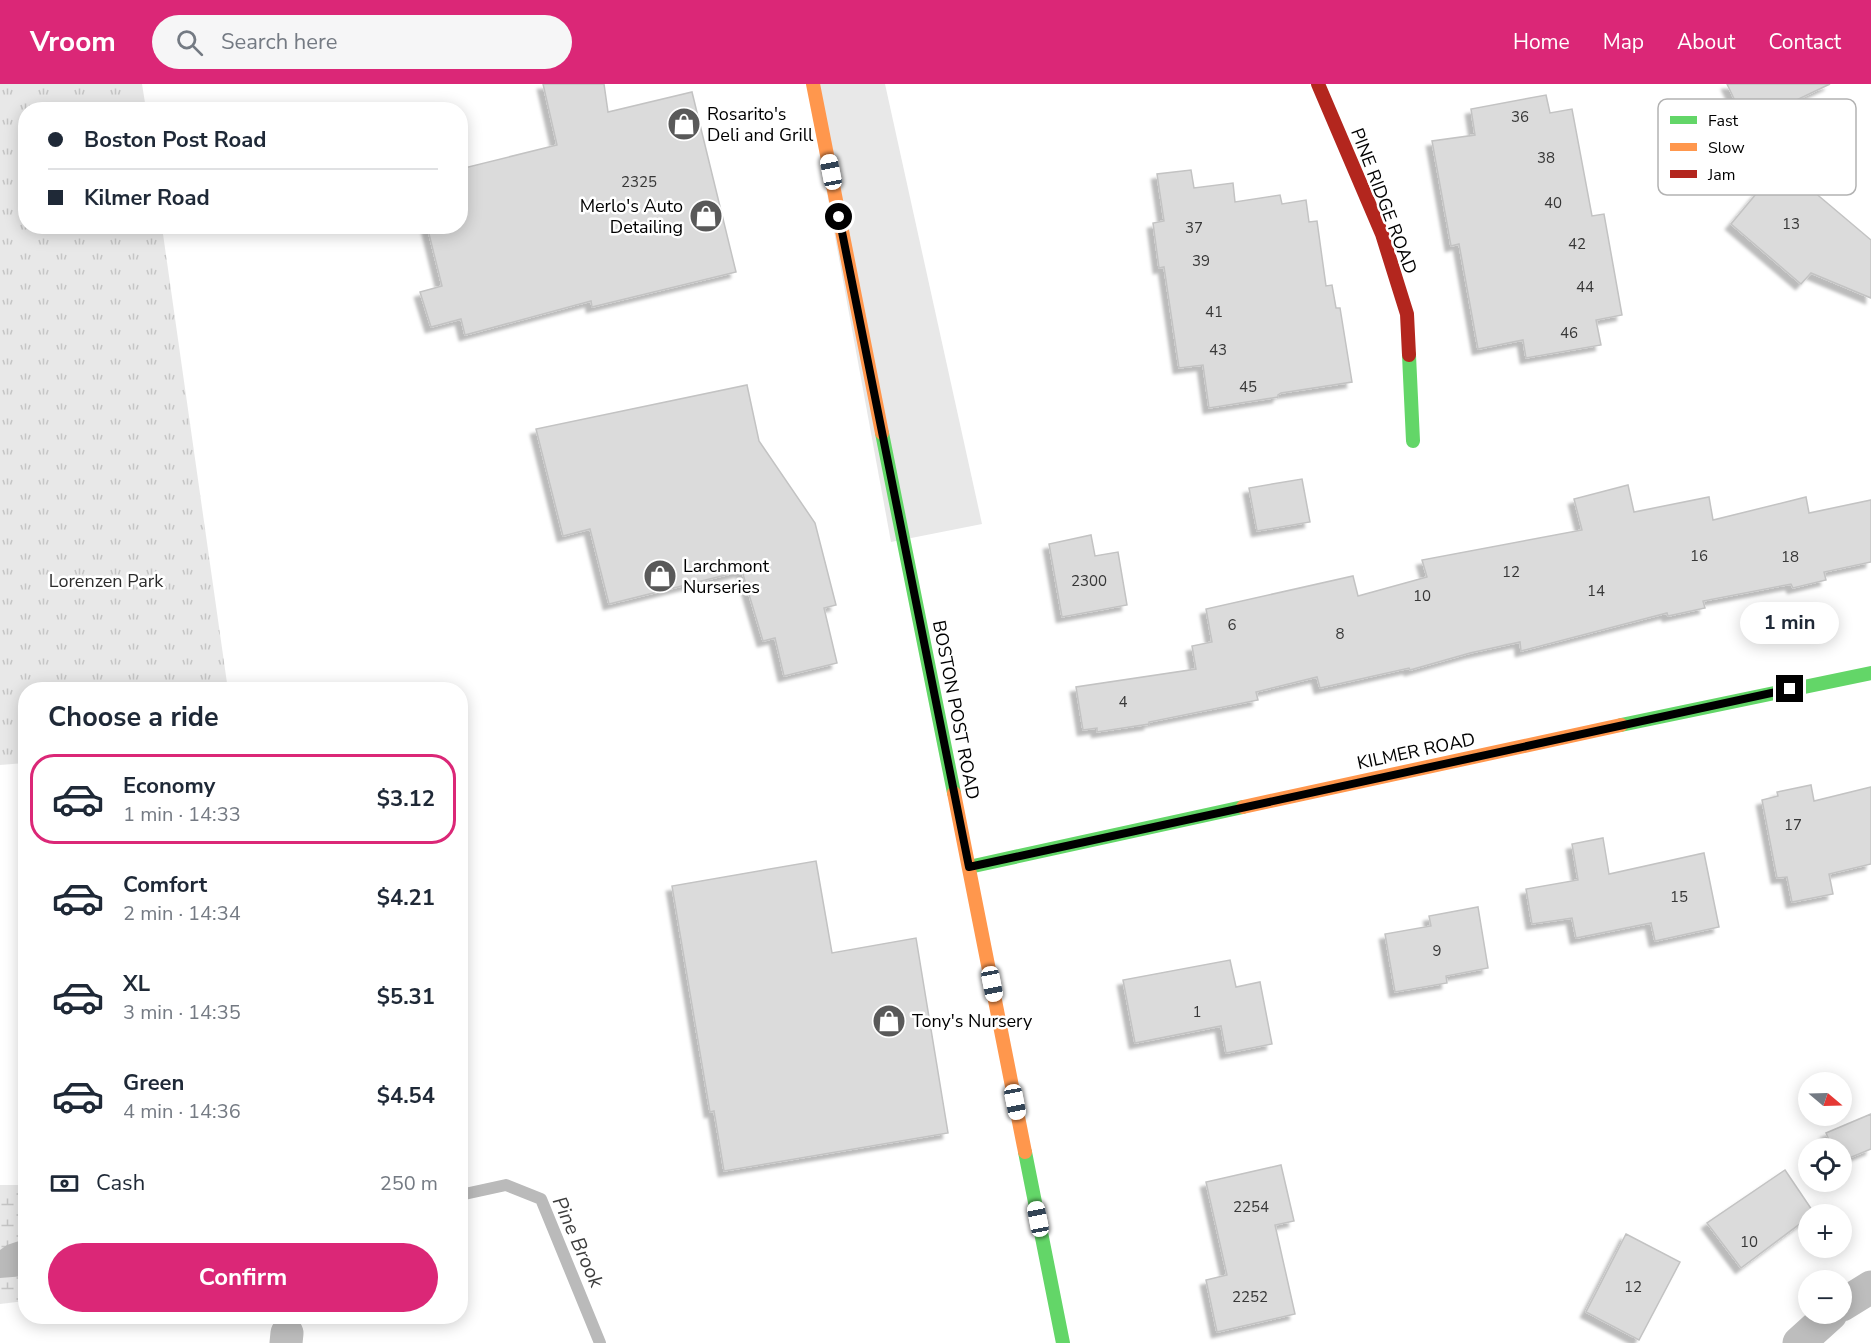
<!DOCTYPE html>
<html lang="en">
<head>
<meta charset="utf-8">
<style>
	:root { --surface:#fff; --page:#f6f6f7; --text:#1f2937; --muted:#747a83; --line:#e0e1e3; --accent:#db2777 }
	body { margin:0; font-family:"Nunito Sans",sans-serif; background:var(--page); color:var(--text); height:100vh; display:flex; flex-direction:column; font-size:22px; white-space:nowrap }
	* { box-sizing:border-box; margin:0 }
	p { font-size:20px; color:var(--muted) }
	.icon { flex:none; width:33px; height:33px; fill:none; stroke:currentColor; stroke-width:2; stroke-linecap:round; stroke-linejoin:round }
	.map { position:relative; flex:1; overflow:hidden }
	.side { position:absolute; left:18px; top:598px; width:450px; height:642px; display:flex; flex-direction:column; background:var(--surface); border-radius:24px; box-shadow:0 3px 15px #0003 }
	.side>* { flex:none }
	.hud { position:absolute; left:18px; top:18px; width:450px; height:132px; border-radius:24px; box-shadow:0 3px 15px #0003; display:grid; align-content:center; height:132px; padding:0 30px; background:var(--surface) }
	.needle { width:39px; rotate:109deg }
	.buttons { position:absolute; left:1798px; top:988px; display:grid; gap:12px }
	.buttons a { display:grid; place-items:center; width:54px; height:54px; border-radius:50%; background:var(--surface); box-shadow:0 3px 15px #0003; font-size:30px }
	.end { position:absolute; width:27px; height:27px; margin:-14px; border:8px solid #000; background:#fff; box-shadow:0 0 0 3px #fff }
	.from { border-radius:50% }
	.bubble { position:absolute; height:42px; border-radius:21px; background:var(--surface); box-shadow:0 3px 15px #0003; font-size:20px; font-weight:700; line-height:42px; text-align:center }
	.car { position:absolute; width:18px; height:36px; margin:-18px -9px; border-radius:8px; box-shadow:0 0 4px 2px #0007; background:linear-gradient(#fff 24%,#345 0 40%,#fff 0 76%,#345 0 86%,#fff 0) }
	.hud b { display:flex; align-items:center; gap:21px; height:57px; font-size:22px }
	.hud b+b { border-top:2px solid var(--line) }
	.hud i { width:15px; height:15px; background:var(--text) }
	ul { padding:0; list-style:none }
	li { display:flex; align-items:center; gap:18px; height:90px; margin:0 12px 9px; padding:0 18px; border:3px solid transparent; border-radius:24px }
	li div { flex:1 }
	li b { display:block; font-size:22px }
	li em { font-style:normal; font-weight:700 }
	li.current { border-color:var(--accent) }
	li>.icon { width:54px; height:54px; stroke-width:1.5 }
	h2 { padding:0 30px; font-size:27px; line-height:72px }
	.pay { display:flex; align-items:center; gap:15px; height:66px; padding:0 30px; font-size:22px }
	.pay p { margin-inline-start:auto }
	.primary-button { display:flex; gap:12px; margin-top:auto; padding:12px 30px }
	.primary-button a { flex:1; height:69px; border-radius:36px; background:var(--accent); color:#fff; font-size:24px; font-weight:700; line-height:69px; text-align:center }
	header { display:flex; align-items:center; gap:36px; box-sizing:border-box; height:84px; padding:0 30px; background:var(--accent); color:#fff }
	header strong { font-size:28px }
	nav { display:flex; gap:33px; margin-inline-start:auto; font-size:21px }
	.search { width:420px; height:54px; background:var(--page); display:flex; align-items:center; gap:15px; box-sizing:border-box; padding:0 21px; border-radius:33px; color:var(--muted); font-size:22px }
	.map>svg:first-child { display:block }
	.green { fill:#e8e8e8 }
	.wetland { fill:url(#wetland-marsh) }
	.park { fill:url(#park-tufts) }
	.water { fill:#bababa }
	.lines { fill:none; stroke-linecap:round; stroke-linejoin:round }
	.stream { stroke:#bababa; stroke-width:12 }
	.building { fill:#dbdbdb; stroke:#c3c3c3; stroke-width:1.5; filter:url(#shadow) }
	.street { stroke:#bdbdbd; stroke-width:33 }
	.fast { stroke:#63d668; stroke-width:14 }
	.slow { stroke:#ff974d; stroke-width:14 }
	.jam { stroke:#b3261e; stroke-width:14 }
	.route { stroke:#000; stroke-width:8 }
	.labels { text-anchor:middle; dominant-baseline:central; stroke-width:5; stroke-linejoin:round; paint-order:stroke }
	.number-label { font-size:15px; fill:#373737 }
	.poi-label { font-size:18px; fill:#000; stroke:#fff; text-anchor:start }
	.street-label { font-size:18px; fill:#000; stroke:#fff }
	.park-label { font-size:18px; fill:#2c2c2c; stroke:#fff }
	.water-label { font-size:20px; font-style:italic; fill:#3d3d3d; stroke:#fff }
	.key { fill:#fff; stroke:#b2b2b2; stroke-width:1.5 }
	.key-label { font-size:16px; fill:#000 }
</style>
</head>
<body>
<header>
<strong>Vroom</strong>
<div class="search"><svg class="icon" aria-label="search" viewBox="0 0 24 24"><circle cx="10" cy="10" r="6"/><path d="M15 15l6 6"/></svg>Search here</div>
<nav><a>Home</a><a>Map</a><a>About</a><a>Contact</a></nav>
</header>
<div class="map">
<svg width="1871" height="1259" viewBox="0 0 1871 1259">
	<defs>
		<pattern id="wetland-marsh" width="20" height="14" patternUnits="userSpaceOnUse" patternTransform="scale(1.5)"><rect width="20" height="14" fill="#e8e8e8"/><path d="M1 5h8M5 5V1M11 12h8M15 12V8" fill="none" stroke="#c5c5c5"/></pattern>
		<pattern id="park-tufts" width="24" height="20" patternUnits="userSpaceOnUse" patternTransform="scale(1.5)"><rect width="24" height="20" fill="#e8e8e8"/><path d="M3 7l-1-3M5 7V3M7 7l1-3M15 17l-1-3M17 17v-4M19 17l1-3" fill="none" stroke="#c5c5c5"/></pattern>
		<filter id="shadow"><feDropShadow dx="-5.5" dy="5.5" stdDeviation="1.5" flood-color="#0004"/></filter>
	</defs>
	<rect width="100%" height="100%" fill="#fff"/>
	<!-- green -->
	<path class="green" d="M 807,0 L 885,0 L 982,440 L 891,458 Z"/>
	<!-- wetland -->
	<path class="wetland" d="M 0,1101 L 25,1101 L 25,1217 L 0,1220 Z"/>
	<!-- park -->
	<path class="park" d="M 0,0 L 142,0 L 146,25 L 26,26 L 26,142 L 162,143 L 228,606 L 26,606 L 25,679 L 0,681 Z"/>
	<!-- water -->
	<path class="water" d="M 25,1155 L 25,1192 L 0,1194 L 0,1166 L 7,1161 Z"/>
	<g class="lines">
		<!-- stream -->
		<path class="stream" d="M 460,1111 L 506,1101 L 541,1115 L 600,1259"/>
	</g>
	<!-- building -->
	<path class="building" d="M 543,0 L 604,0 L 608,28 L 692,8 L 736,188 L 592,223 L 591,217 L 465,251 L 461,235 L 431,243 L 420,208 L 442,202 L 427,142 L 460,142 L 460,85 L 557,61 Z
		M 1727,0 L 1830,0 L 1746,40 Z
		M 1546,11 L 1550,29 L 1572,25 L 1592,132 L 1604,130 L 1622,231 L 1596,236 L 1601,261 L 1526,274 L 1523,256 L 1478,265 L 1459,160 L 1451,162 L 1432,57 L 1475,51 L 1471,25 Z
		M 1781,80 L 1871,156 L 1871,214 L 1811,189 L 1801,200 L 1731,140 Z
		M 1191,86 L 1194,104 L 1233,99 L 1235,118 L 1280,111 L 1282,120 L 1306,116 L 1309,138 L 1317,137 L 1326,202 L 1332,201 L 1336,224 L 1340,224 L 1352,298 L 1281,309 L 1278,311 L 1278,313 L 1209,324 L 1203,281 L 1179,284 L 1164,183 L 1159,184 L 1153,139 L 1164,137 L 1157,90 Z
		M 747,301 L 759,357 L 815,439 L 836,521 L 824,524 L 837,579 L 784,592 L 775,554 L 763,557 L 742,487 L 609,520 L 590,445 L 563,452 L 536,345 Z
		M 1302,395 L 1310,438 L 1257,447 L 1249,404 Z
		M 1628,401 L 1634,428 L 1709,413 L 1713,436 L 1806,413 L 1809,429 L 1871,416 L 1871,478 L 1824,488 L 1826,496 L 1793,504 L 1791,500 L 1703,517 L 1705,524 L 1668,532 L 1667,529 L 1521,567 L 1520,558 L 1470,569 L 1410,586 L 1409,584 L 1320,604 L 1317,593 L 1256,608 L 1258,616 L 1149,638 L 1149,640 L 1097,648 L 1097,644 L 1083,646 L 1076,603 L 1196,585 L 1192,562 L 1212,558 L 1206,525 L 1353,492 L 1358,512 L 1427,493 L 1422,476 L 1582,446 L 1574,415 Z
		M 1091,451 L 1095,472 L 1118,468 L 1127,521 L 1062,533 L 1049,460 Z
		M 1811,701 L 1814,717 L 1871,703 L 1871,780 L 1829,790 L 1833,810 L 1792,818 L 1787,793 L 1777,794 L 1762,716 L 1778,712 L 1777,708 Z
		M 1603,754 L 1609,790 L 1704,769 L 1719,843 L 1655,857 L 1651,839 L 1576,854 L 1572,834 L 1532,840 L 1526,805 L 1578,796 L 1572,760 Z
		M 816,777 L 832,869 L 916,854 L 948,1049 L 724,1087 L 714,1027 L 710,1028 L 672,802 Z
		M 1478,823 L 1488,884 L 1446,892 L 1447,899 L 1395,908 L 1385,850 L 1431,842 L 1429,832 Z
		M 1230,876 L 1236,903 L 1260,898 L 1272,960 L 1226,969 L 1221,942 L 1135,959 L 1123,896 Z
		M 1871,1030 L 1871,1065 L 1842,1077 L 1842,1065 L 1833,1065 L 1826,1049 Z
		M 1281,1081 L 1294,1137 L 1275,1141 L 1295,1230 L 1217,1248 L 1206,1196 L 1227,1191 L 1206,1098 Z
		M 1785,1086 L 1814,1129 L 1809,1131 L 1809,1133 L 1741,1184 L 1707,1139 Z
		M 1626,1150 L 1680,1178 L 1639,1256 L 1586,1228 Z"/>
	<g class="lines">
		<!-- street -->
		<path class="street" d="M 1842,1221 L 1871,1203
			M 286,1259 L 287,1249
			M 1799,1259 L 1831,1230"/>
		<!-- fast -->
		<path class="fast" d="M 1409,271 L 1413,357
			M 882,349 L 954,709
			M 1621,641 L 1871,589
			M 969,783 L 1243,723
			M 1025,1068 L 1063,1259"/>
		<!-- slow -->
		<path class="slow" d="M 813,0 L 882,349
			M 954,709 L 1025,1068
			M 1243,723 L 1621,641"/>
		<!-- jam -->
		<path class="jam" d="M 1318,0 L 1382,150 L 1407,230 L 1409,271"/>
	</g>
	<g class="lines">
		<!-- route -->
		<path class="route" d="M 839,133 L 969,783 L 1790,605"/>
	</g>
	<!-- icons -->
	<defs>
		<g id="shop-disc" transform="scale(1.725)"><circle r="9.5" fill="#595959" stroke="#fff"/><path d="M-5-2.5h2.3a2.7 3.5 0 0 1 5.4 0H5L5.5 6h-11ZM-1.5-2.5h3a1.5 2.3 0 0 0-3 0Z" fill="#fff"/></g>
	</defs>
	<g fill-rule="evenodd">
		<use href="#shop-disc" x="684" y="40"/>
		<use href="#shop-disc" x="706" y="132"/>
		<use href="#shop-disc" x="660" y="492"/>
		<use href="#shop-disc" x="889" y="937"/>
	</g>
	<g class="labels">
		<!-- number labels -->
		<g class="number-label">
			<text x="1520" y="33">36</text>
			<text x="1546" y="74">38</text>
			<text x="639" y="98">2325</text>
			<text x="1553" y="119">40</text>
			<text x="1791" y="140">13</text>
			<text x="1194" y="144">37</text>
			<text x="1577" y="160">42</text>
			<text x="1201" y="177">39</text>
			<text x="1585" y="203">44</text>
			<text x="1214" y="228">41</text>
			<text x="1569" y="249">46</text>
			<text x="1218" y="266">43</text>
			<text x="1248" y="303">45</text>
			<text x="1699" y="472">16</text>
			<text x="1790" y="473">18</text>
			<text x="1511" y="488">12</text>
			<text x="1089" y="497">2300</text>
			<text x="1596" y="507">14</text>
			<text x="1422" y="512">10</text>
			<text x="1232" y="541">6</text>
			<text x="1340" y="550">8</text>
			<text x="1123" y="618">4</text>
			<text x="1793" y="741">17</text>
			<text x="1679" y="813">15</text>
			<text x="1437" y="867">9</text>
			<text x="1197" y="928">1</text>
			<text x="1251" y="1123">2254</text>
			<text x="1749" y="1158">10</text>
			<text x="1633" y="1203">12</text>
			<text x="1250" y="1213">2252</text>
		</g>
		<!-- poi labels -->
		<g class="poi-label">
			<text x="707" y="30">Rosarito's<tspan x="707" dy="21">Deli and Grill</tspan></text>
			<text x="683" y="122" text-anchor="end">Merlo's Auto<tspan x="683" dy="21">Detailing</tspan></text>
			<text x="683" y="482">Larchmont<tspan x="683" dy="21">Nurseries</tspan></text>
			<text x="912" y="937">Tony's Nursery</text>
		</g>
		<!-- street labels -->
		<g class="street-label">
			<text transform="translate(1384 117) rotate(69)">PINE RIDGE ROAD</text>
			<text transform="translate(956 626) rotate(79)">BOSTON POST ROAD</text>
			<text transform="translate(1416 667) rotate(-12)">KILMER ROAD</text>
		</g>
		<!-- park labels -->
		<g class="park-label">
			<text x="106" y="497">Lorenzen Park</text>
		</g>
		<!-- water labels -->
		<g class="water-label">
			<text transform="translate(578 1158) rotate(66)">Pine Brook</text>
		</g>
	</g>
	<!-- legend -->
	<rect x="1658" y="15" width="198" height="96" rx="9" class="key"/>
	<rect x="1670" y="32" width="27" height="8" fill="#63d668"/>
	<rect x="1670" y="59" width="27" height="8" fill="#ff974d"/>
	<rect x="1670" y="86" width="27" height="8" fill="#b3261e"/>
	<g class="key-label">
		<text x="1708" y="42">Fast</text>
		<text x="1708" y="69">Slow</text>
		<text x="1708" y="96">Jam</text>
	</g>
</svg>
<div class="buttons">
<a><svg class="needle" viewBox="-14 -14 28 28"><path d="M0-13l5 13h-10z" fill="#e53935"/><path d="M0 13l5-13h-10z" fill="#747a83"/></svg></a>
<a><svg class="icon" aria-label="locate" viewBox="0 0 24 24"><circle cx="12" cy="12" r="6"/><path d="M12 2v4M12 18v4M2 12h4M18 12h4"/></svg></a>
<a>+</a>
<a>−</a>
</div>
<i class="end from" style="left:839px;top:133px"></i>
<i class="end" style="left:1790px;top:605px"></i>
<div class="bubble" style="left:1740px;top:518px;width:99px">1 min</div>
<i class="car" style="left:831px;top:88px;rotate:349deg"></i>
<i class="car" style="left:992px;top:900px;rotate:169deg"></i>
<i class="car" style="left:1015px;top:1018px;rotate:169deg"></i>
<i class="car" style="left:1038px;top:1135px;rotate:349deg"></i>
<div class="hud">
<b><i class="from"></i>Boston Post Road</b>
<b><i></i>Kilmer Road</b>
</div>
<section class="side">
<h2>Choose a ride</h2>
<ul>
<li class="current"><svg class="icon" aria-label="car" viewBox="0 0 24 24"><path d="M5 17H2v-5l4-1 3-4h7l3 4 3 1v5h-3M9 17h6M6 11h13"/><circle cx="7" cy="17" r="2"/><circle cx="17" cy="17" r="2"/></svg><div><b>Economy</b><p>1 min · 14:33</p></div><em>$3.12</em></li>
<li><svg class="icon" aria-label="car" viewBox="0 0 24 24"><path d="M5 17H2v-5l4-1 3-4h7l3 4 3 1v5h-3M9 17h6M6 11h13"/><circle cx="7" cy="17" r="2"/><circle cx="17" cy="17" r="2"/></svg><div><b>Comfort</b><p>2 min · 14:34</p></div><em>$4.21</em></li>
<li><svg class="icon" aria-label="car" viewBox="0 0 24 24"><path d="M5 17H2v-5l4-1 3-4h7l3 4 3 1v5h-3M9 17h6M6 11h13"/><circle cx="7" cy="17" r="2"/><circle cx="17" cy="17" r="2"/></svg><div><b>XL</b><p>3 min · 14:35</p></div><em>$5.31</em></li>
<li><svg class="icon" aria-label="car" viewBox="0 0 24 24"><path d="M5 17H2v-5l4-1 3-4h7l3 4 3 1v5h-3M9 17h6M6 11h13"/><circle cx="7" cy="17" r="2"/><circle cx="17" cy="17" r="2"/></svg><div><b>Green</b><p>4 min · 14:36</p></div><em>$4.54</em></li>
</ul>
<div class="pay"><svg class="icon" aria-label="cash" viewBox="0 0 24 24"><path d="M3 7h18v10H3z"/><circle cx="12" cy="12" r="2"/></svg>Cash<p>250 m</p></div>
<div class="primary-button"><a>Confirm</a></div>
</section>
</div>
</body>
</html>
